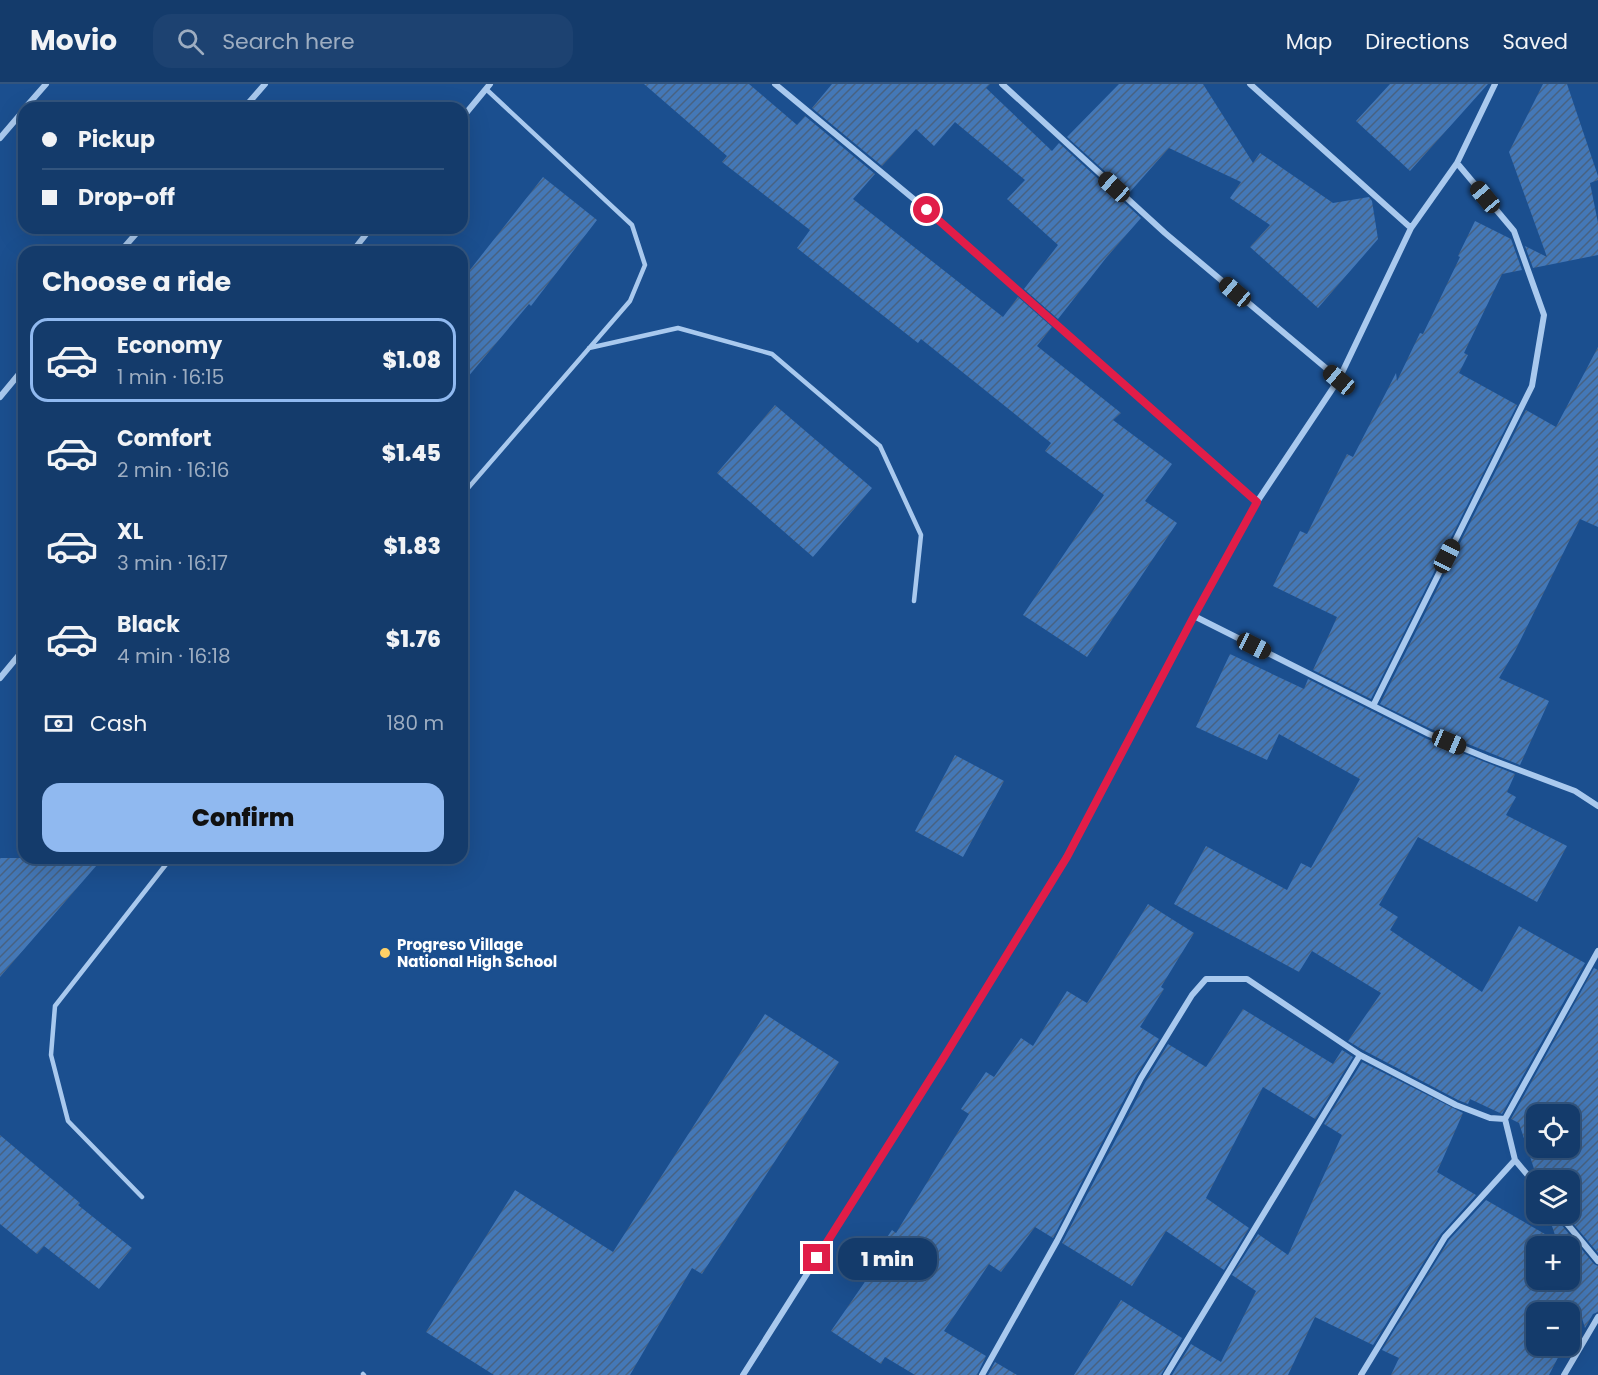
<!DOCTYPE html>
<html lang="en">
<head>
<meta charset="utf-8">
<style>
	:root { --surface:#143b6b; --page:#1d4271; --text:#f1f3f6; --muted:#9dadc1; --line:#33557e; --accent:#90b9f0 }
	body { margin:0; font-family:Poppins,sans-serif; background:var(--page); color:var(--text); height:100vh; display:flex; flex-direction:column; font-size:22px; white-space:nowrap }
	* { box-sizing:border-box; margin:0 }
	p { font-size:20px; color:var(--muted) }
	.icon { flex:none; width:33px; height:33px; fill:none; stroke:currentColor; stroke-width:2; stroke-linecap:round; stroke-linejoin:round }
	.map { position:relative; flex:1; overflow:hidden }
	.sheet { position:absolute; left:18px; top:162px; width:450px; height:618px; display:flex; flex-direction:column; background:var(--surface); border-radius:18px; box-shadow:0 6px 24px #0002,0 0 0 2px var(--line) }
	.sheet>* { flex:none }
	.hud { position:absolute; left:18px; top:18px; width:450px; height:132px; border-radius:18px; box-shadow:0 6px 24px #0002,0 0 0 2px var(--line); display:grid; align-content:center; height:132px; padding:0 24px; background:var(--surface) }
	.fabs { position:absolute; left:1526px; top:1020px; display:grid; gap:12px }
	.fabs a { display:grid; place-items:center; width:54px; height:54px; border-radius:12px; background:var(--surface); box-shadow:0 6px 24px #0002,0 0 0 2px var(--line); font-size:30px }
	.end { position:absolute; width:27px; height:27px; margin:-14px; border:8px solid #e11d48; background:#fff; box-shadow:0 0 0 3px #fff }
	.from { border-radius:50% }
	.bubble { position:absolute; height:42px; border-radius:18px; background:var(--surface); box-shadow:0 6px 24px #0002,0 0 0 2px var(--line); font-size:20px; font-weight:800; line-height:42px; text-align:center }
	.car { position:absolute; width:18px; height:36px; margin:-18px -9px; border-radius:8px; box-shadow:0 0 4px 2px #0007; background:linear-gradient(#222 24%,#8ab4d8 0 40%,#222 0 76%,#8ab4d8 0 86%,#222 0) }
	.hud b { display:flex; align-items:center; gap:21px; height:57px; font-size:22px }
	.hud b+b { border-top:2px solid var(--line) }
	.hud i { width:15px; height:15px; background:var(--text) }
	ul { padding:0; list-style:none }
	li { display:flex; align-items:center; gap:18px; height:84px; margin:0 12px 9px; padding:0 12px; border:3px solid transparent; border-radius:18px }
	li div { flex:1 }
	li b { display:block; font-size:22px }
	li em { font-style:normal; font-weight:800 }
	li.active { border-color:var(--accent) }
	li>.icon { width:54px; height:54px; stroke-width:1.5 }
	h2 { padding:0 24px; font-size:27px; line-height:72px }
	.pay { display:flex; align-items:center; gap:15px; height:66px; padding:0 24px; font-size:22px }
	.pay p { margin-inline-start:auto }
	.button { display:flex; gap:12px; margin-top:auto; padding:12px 24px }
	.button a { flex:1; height:69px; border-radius:18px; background:var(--accent); color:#111; font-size:24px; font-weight:800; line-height:69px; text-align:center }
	header { display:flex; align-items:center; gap:36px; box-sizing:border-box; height:84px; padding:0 30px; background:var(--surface); border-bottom:2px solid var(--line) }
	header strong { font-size:28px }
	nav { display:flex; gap:33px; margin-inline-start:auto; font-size:21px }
	.search { width:420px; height:54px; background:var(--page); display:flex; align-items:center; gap:15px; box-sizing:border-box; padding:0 21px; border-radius:18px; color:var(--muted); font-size:22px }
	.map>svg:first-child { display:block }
	.building { fill:url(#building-hatch); fill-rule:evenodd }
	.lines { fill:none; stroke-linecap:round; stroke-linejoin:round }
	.service { stroke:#a9c9ee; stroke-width:4.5 }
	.minor { stroke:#a9c9ee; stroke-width:6 }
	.route { stroke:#e11d48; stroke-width:8 }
	.poi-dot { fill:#ffd166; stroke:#1b4f8f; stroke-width:2 }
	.labels { text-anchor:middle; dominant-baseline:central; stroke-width:5; stroke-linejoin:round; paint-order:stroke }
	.poi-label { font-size:15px; font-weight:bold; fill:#fff; stroke:#1b4f8f; text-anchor:start }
</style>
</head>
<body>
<header>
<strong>Movio</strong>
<div class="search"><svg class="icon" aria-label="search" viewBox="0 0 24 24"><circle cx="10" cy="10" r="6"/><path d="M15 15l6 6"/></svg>Search here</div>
<nav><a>Map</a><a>Directions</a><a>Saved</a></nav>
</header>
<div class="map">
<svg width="1598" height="1291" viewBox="0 0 1598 1291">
	<defs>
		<pattern id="building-hatch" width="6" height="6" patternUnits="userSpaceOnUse" patternTransform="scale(1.5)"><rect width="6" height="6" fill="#4478b7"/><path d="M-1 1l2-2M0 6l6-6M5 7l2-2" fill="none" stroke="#486282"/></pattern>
	</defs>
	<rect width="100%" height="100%" fill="#1b4f8f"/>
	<!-- building -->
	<path class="building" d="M 644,0 L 749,0 L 797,41 L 805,32 L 875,90 L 853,115 L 1003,233 L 1018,213 L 1052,243 L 1037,262 L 1121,329 L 1113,336 L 1172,380 L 1145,417 L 1177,439 L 1087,573 L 1023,531 L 1104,411 L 1045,367 L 1051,359 L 921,255 L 918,259 L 797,164 L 810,146 L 722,78 L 727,72 Z
		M 832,0 L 990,0 L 986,4 L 1052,67 L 1059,59 L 1141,134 L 1106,174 L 1058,235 L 1024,205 L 1058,161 L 1007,115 L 1025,96 L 955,38 L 934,62 L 916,45 L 882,82 L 812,24 Z
		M 1119,0 L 1203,0 L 1253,79 L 1260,69 L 1333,119 L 1369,113 L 1372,117 L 1378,155 L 1318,224 L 1250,163 L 1270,141 L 1230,114 L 1241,98 L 1169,64 L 1129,109 L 1067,53 Z
		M 1390,0 L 1488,0 L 1410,87 L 1356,37 Z
		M 1543,0 L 1567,0 L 1598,92 L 1598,96 L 1590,99 L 1598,139 L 1598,171 L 1533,184 L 1525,162 L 1547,173 L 1509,68 Z
		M 543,93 L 597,136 L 531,222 L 529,220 L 462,300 L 462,196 Z
		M 1475,137 L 1511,155 L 1522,186 L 1502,190 L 1464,269 L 1468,271 L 1459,289 L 1517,321 L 1371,615 L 1313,586 L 1337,533 L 1273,502 L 1300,447 L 1307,450 L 1347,370 L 1353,373 L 1396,289 L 1397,297 L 1420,249 L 1423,250 L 1460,173 L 1458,172 Z
		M 1598,263 L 1598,443 L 1580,435 L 1515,567 L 1499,594 L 1549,617 L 1520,681 L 1431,645 L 1380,620 L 1526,326 L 1556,343 Z
		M 775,321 L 872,404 L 813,473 L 717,389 Z
		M 1230,570 L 1304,605 L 1308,595 L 1427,655 L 1515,690 L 1507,708 L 1516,713 L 1506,731 L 1567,762 L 1537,818 L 1418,753 L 1379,821 L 1398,833 L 1390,846 L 1482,908 L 1519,842 L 1585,879 L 1502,1030 L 1470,1015 L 1468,1020 L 1458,1016 L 1363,966 L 1348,957 L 1381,909 L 1312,867 L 1299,888 L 1174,820 L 1206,762 L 1287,806 L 1301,779 L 1311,784 L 1360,695 L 1279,650 L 1267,676 L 1196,643 Z
		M 955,671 L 1004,697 L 963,773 L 915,747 Z
		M 0,774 L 103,774 L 0,893 Z
		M 1148,820 L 1194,849 L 1161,903 L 1164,905 L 1140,943 L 1159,955 L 1136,992 L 1053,1154 L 1035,1143 L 1001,1188 L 989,1180 L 944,1247 L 986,1272 L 977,1291 L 915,1291 L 885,1273 L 881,1280 L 831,1247 L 871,1189 L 865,1185 L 892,1146 L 896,1149 L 969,1030 L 961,1025 L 986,988 L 994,993 L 1021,954 L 1033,962 L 1067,907 L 1087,919 Z
		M 1594,884 L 1598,886 L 1598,1169 L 1565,1130 L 1569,1130 L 1569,1096 L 1539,1096 L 1537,1094 L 1519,1039 L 1511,1035 ZM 1536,1030 L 1569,1030 L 1569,1064 L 1536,1064 Z
		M 1243,925 L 1333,980 L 1342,966 L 1353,973 L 1315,1035 L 1263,1003 L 1206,1114 L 1249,1144 L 1224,1186 L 1166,1147 L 1132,1202 L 1062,1159 L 1146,997 L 1168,960 L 1206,983 Z
		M 765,930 L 839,978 L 702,1190 L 692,1184 L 630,1291 L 494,1291 L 426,1248 L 515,1106 L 613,1168 Z
		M 1362,978 L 1463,1029 L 1437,1088 L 1476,1111 L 1441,1150 L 1373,1261 L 1315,1233 L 1288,1291 L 1172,1291 L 1191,1260 L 1221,1278 L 1256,1207 L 1232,1191 L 1258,1150 L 1288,1171 L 1342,1051 L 1324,1040 Z
		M 0,1051 L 80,1119 L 78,1121 L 132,1164 L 99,1205 L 44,1162 L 37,1170 L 0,1140 Z
		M 1486,1116 L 1557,1157 L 1548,1130 L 1554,1130 L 1555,1133 L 1594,1180 L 1598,1182 L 1598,1228 L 1593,1230 L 1585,1244 L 1581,1231 L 1569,1252 L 1569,1228 L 1536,1228 L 1536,1262 L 1564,1262 L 1549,1291 L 1391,1291 L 1399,1274 L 1382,1266 L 1449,1156 ZM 1536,1162 L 1569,1162 L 1569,1196 L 1536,1196 Z
		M 1121,1216 L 1182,1254 L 1161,1291 L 1074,1291 Z
		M 995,1278 L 1017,1291 L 988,1291 Z"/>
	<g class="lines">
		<!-- service -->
		<path class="service" d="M 589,264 L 678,244 L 772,270 L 880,362 L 921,451 L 914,517
			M 462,411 L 630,217 L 645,181 L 632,141 L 486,5
			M 142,1113 L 68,1037 L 51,971 L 55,922 L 171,774
			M 363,1290 L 364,1291"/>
		<!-- minor -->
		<path class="minor" d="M 775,0 L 927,126 L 1257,418
			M 1002,0 L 1165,149 L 1339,295
			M 1250,0 L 1411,144
			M 25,24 L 46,0
			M 244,24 L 265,0
			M 462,34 L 490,0
			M 0,54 L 24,26
			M 120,168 L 141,144
			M 352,168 L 371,144
			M 0,313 L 24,284
			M 1194,532 L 1429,650 L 1487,674 L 1575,707 L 1598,722
			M 0,594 L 24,565
			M 1373,622 L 1532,302 L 1544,231 L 1514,147 L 1457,79
			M 1536,1101 L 1515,1076 L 1505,1035 L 1598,867
			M 1559,1130 L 1598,1177
			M 743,1291 L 941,978 L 1067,773 L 1194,532 L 1257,418 L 1339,295 L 1411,144 L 1457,79 L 1495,0
			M 982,1291 L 1057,1157 L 1141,994 L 1192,911 L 1206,895 L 1247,895 L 1360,971 L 1456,1021 L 1490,1034 L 1505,1035
			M 1166,1291 L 1360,971
			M 1361,1291 L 1445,1153 L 1515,1076
			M 1564,1291 L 1598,1233"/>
	</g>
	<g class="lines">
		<!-- route -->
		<path class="route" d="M 817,1174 L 941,978 L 1067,773 L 1194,532 L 1257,418 L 927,126"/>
	</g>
	<!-- markers -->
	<circle class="poi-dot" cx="385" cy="869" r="6"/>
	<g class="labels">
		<!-- poi labels -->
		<g class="poi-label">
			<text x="397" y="860">Progreso Village<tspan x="397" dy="17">National High School</tspan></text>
		</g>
	</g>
</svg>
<div class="fabs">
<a><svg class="icon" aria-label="locate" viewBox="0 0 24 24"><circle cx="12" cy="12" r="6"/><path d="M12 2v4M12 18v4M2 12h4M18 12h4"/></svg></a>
<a><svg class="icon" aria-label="layers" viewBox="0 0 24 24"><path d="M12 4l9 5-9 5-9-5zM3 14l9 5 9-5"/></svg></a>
<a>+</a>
<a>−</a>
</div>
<i class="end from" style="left:927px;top:126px"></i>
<i class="end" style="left:817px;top:1174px"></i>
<div class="bubble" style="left:838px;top:1154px;width:99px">1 min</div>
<i class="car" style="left:1114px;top:103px;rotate:312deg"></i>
<i class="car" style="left:1485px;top:113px;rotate:320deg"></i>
<i class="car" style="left:1235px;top:208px;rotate:310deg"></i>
<i class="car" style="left:1339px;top:296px;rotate:310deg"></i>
<i class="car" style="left:1447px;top:472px;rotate:27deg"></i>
<i class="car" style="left:1254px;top:562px;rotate:117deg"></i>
<i class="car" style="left:1449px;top:658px;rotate:113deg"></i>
<div class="hud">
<b><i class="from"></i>Pickup</b>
<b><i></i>Drop-off</b>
</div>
<section class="sheet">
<h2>Choose a ride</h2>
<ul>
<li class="active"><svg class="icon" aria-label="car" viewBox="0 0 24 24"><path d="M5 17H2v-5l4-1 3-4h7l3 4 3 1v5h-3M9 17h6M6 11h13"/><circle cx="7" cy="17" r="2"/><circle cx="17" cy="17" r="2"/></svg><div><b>Economy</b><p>1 min · 16:15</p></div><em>$1.08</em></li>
<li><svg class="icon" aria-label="car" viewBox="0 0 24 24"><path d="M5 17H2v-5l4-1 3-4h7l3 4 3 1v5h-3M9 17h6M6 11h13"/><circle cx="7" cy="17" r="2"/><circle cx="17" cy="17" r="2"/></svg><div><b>Comfort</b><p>2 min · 16:16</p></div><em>$1.45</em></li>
<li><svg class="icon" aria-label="car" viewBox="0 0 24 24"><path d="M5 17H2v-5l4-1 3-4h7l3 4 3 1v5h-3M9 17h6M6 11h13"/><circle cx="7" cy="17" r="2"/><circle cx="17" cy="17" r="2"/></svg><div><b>XL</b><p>3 min · 16:17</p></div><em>$1.83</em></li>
<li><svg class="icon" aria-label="car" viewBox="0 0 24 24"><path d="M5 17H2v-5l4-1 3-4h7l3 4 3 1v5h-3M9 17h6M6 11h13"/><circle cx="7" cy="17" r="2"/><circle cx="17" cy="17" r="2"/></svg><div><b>Black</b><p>4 min · 16:18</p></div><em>$1.76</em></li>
</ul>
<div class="pay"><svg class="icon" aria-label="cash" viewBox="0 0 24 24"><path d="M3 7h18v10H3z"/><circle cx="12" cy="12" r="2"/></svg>Cash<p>180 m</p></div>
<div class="button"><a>Confirm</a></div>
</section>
</div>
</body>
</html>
